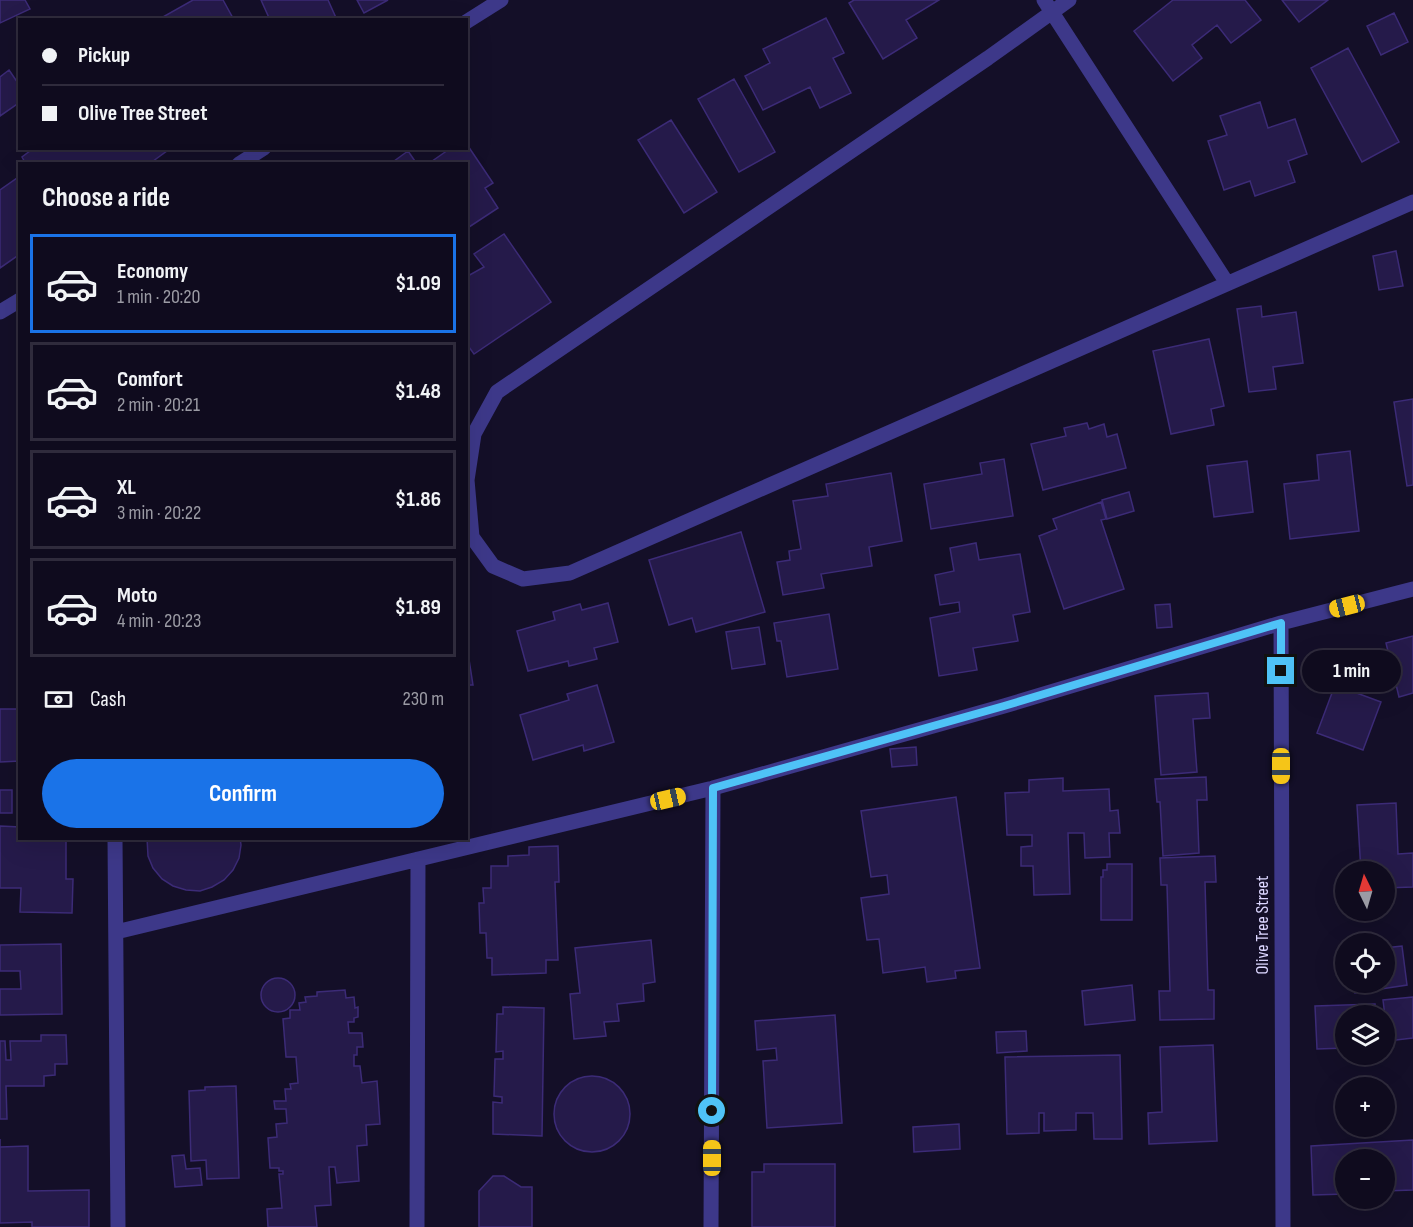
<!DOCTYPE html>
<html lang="en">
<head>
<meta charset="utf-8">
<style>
	:root { --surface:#0f0b1e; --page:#181427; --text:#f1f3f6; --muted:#9b9ba4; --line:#2f2b3c; --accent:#1a73e8 }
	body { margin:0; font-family:"Sofia Sans Condensed",sans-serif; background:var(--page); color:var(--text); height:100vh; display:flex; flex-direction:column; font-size:22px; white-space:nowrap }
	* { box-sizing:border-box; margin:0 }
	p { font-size:20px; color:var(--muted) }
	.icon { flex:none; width:33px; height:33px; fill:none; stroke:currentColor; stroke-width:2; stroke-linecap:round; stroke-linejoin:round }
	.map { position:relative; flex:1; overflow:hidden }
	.panel { position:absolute; left:18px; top:162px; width:450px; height:678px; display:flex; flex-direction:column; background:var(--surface); border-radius:0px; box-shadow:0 6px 24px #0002,0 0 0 2px var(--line) }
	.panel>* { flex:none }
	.banner { position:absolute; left:18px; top:18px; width:450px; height:132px; border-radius:0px; box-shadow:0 6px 24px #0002,0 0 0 2px var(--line); display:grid; align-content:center; height:132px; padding:0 24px; background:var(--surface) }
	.needle { width:39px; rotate:355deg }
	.buttons { position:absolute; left:1335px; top:861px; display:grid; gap:12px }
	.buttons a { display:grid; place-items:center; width:60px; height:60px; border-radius:50%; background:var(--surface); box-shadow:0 6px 24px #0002,0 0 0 2px var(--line); font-size:30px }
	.end { position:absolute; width:27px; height:27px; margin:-14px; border:8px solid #4fc3f7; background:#111; box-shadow:0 0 0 3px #111 }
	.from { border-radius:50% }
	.bubble { position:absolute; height:42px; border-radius:21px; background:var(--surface); box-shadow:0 6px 24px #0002,0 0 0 2px var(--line); font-size:20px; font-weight:700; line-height:42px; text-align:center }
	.car { position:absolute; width:18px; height:36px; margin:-18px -9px; border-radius:8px; box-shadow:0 0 4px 2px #0007; background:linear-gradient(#f5c518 24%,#345 0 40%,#f5c518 0 76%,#345 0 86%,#f5c518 0) }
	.banner b { display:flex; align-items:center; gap:21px; height:57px; font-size:22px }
	.banner b+b { border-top:2px solid var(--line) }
	.banner i { width:15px; height:15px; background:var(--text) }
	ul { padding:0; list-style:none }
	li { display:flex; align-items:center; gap:18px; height:99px; margin:0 12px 9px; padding:0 12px; border:3px solid var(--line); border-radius:0px }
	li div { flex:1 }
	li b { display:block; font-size:22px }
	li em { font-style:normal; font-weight:700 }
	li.selected { border-color:var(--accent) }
	li>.icon { width:54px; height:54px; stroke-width:1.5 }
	h2 { padding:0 24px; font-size:27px; line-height:72px }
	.pay { display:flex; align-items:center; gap:15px; height:66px; padding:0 24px; font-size:22px }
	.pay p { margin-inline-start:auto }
	.cta { display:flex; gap:12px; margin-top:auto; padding:12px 24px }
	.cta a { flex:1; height:69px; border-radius:36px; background:var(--accent); color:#fff; font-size:24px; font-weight:700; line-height:69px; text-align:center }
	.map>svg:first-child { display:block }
	.building { fill:#251a4a; stroke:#3c2b77; stroke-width:1.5 }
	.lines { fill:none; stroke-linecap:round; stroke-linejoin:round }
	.minor { stroke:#3d3889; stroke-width:15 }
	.route { stroke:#4fc3f7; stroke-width:8 }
	.labels { text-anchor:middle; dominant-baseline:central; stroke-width:5; stroke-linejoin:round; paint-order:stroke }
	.street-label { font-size:18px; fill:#dcd6ff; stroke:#140f28 }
</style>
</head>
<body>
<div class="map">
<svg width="1413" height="1227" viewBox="0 0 1413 1227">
	<rect width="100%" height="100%" fill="#140f28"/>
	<!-- building -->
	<path class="building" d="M 0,0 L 25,0 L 30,9 L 0,23 Z
		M 193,0 L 223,0 L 234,20 L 162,20 L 161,18 Z
		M 261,0 L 328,0 L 337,20 L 270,20 Z
		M 357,0 L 388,0 L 364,13 Z
		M 854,0 L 939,0 L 906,20 L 917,38 L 883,59 L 849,3 Z
		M 1173,0 L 1245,0 L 1261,20 L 1231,43 L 1217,25 L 1192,45 L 1202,58 L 1173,81 L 1134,31 Z
		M 1282,0 L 1328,0 L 1299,22 Z
		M 1394,13 L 1408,42 L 1381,55 L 1367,26 Z
		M 826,18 L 844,53 L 833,58 L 851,93 L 820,108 L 810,87 L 763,110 L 745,76 L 770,63 L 763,49 Z
		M 1348,48 L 1399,142 L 1362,162 L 1311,68 Z
		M 9,70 L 20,86 L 20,102 L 0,116 L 0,77 Z
		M 734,79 L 775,152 L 739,172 L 698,99 Z
		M 1260,102 L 1268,128 L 1295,119 L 1307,154 L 1288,161 L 1295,182 L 1255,196 L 1250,181 L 1224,190 L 1208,141 L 1227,135 L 1220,116 Z
		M 671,120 L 717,192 L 684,213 L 638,140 Z
		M 466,143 L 493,183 L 485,188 L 498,208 L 466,229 L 466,164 L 428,164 L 451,148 L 466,148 Z
		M 34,148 L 171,148 L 149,164 L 26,164 L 22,157 Z
		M 408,151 L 417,164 L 390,164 Z
		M 20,176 L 20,254 L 0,268 L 0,190 Z
		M 504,234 L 551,302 L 474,354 L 466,343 L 466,277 L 484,267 L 474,254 Z
		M 1396,251 L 1403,286 L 1379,290 L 1373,256 Z
		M 1261,306 L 1262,317 L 1296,312 L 1303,363 L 1273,367 L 1276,389 L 1249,392 L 1237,309 Z
		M 1209,339 L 1224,406 L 1211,409 L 1214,425 L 1171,434 L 1153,351 Z
		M 1413,399 L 1413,485 L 1407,486 L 1394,402 Z
		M 1087,423 L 1089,429 L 1104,424 L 1107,437 L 1117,434 L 1126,468 L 1043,490 L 1031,444 L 1066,436 L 1064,428 Z
		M 1350,451 L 1359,531 L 1290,539 L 1284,484 L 1319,480 L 1317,455 Z
		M 1004,459 L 1013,516 L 931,529 L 924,484 L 982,474 L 980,463 Z
		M 1247,461 L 1253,512 L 1214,517 L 1207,466 Z
		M 891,473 L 902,541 L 869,547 L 872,566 L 821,574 L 824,588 L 783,595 L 777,562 L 790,560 L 789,551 L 801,549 L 793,501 L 828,496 L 826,484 Z
		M 1129,492 L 1134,511 L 1107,519 L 1102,500 Z
		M 1101,502 L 1106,519 L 1101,520 L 1124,589 L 1064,609 L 1039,536 L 1057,529 L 1053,519 Z
		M 741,532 L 765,612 L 696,632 L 692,618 L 669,625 L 649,560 Z
		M 976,543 L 979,560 L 1020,554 L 1030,612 L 1013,615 L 1018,641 L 973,648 L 977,670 L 939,676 L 930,618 L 960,612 L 959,602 L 940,605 L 935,575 L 954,571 L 950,548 Z
		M 608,603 L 618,642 L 594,648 L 597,659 L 569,666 L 568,661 L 528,671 L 517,631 L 555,620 L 553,612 L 580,604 L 582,610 Z
		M 1170,604 L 1172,627 L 1157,628 L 1155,605 Z
		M 829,614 L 838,669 L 787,677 L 781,641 L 777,641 L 774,623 Z
		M 759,627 L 765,664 L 732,669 L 726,632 Z
		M 1413,636 L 1413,693 L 1399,697 L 1386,643 Z
		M 466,640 L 473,685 L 466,685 Z
		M 597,685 L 614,742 L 584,751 L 583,745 L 533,760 L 520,715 L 569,700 L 567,694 Z
		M 1335,685 L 1381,702 L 1363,750 L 1317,733 Z
		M 1208,693 L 1210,718 L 1193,719 L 1197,772 L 1161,775 L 1155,696 Z
		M 0,709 L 20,709 L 20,761 L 0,762 Z
		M 916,747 L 917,765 L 892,767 L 890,749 Z
		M 1206,777 L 1207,800 L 1197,800 L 1199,853 L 1163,856 L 1160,802 L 1157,802 L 1155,779 Z
		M 1063,778 L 1063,791 L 1109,789 L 1110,811 L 1118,810 L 1120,833 L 1109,833 L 1110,857 L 1085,858 L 1084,833 L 1068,833 L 1070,894 L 1034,895 L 1033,866 L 1021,866 L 1021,847 L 1032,846 L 1032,835 L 1007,835 L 1005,793 L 1029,792 L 1029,780 Z
		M 0,790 L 12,790 L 12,813 L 0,813 Z
		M 956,797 L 980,968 L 955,971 L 956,978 L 927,982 L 925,967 L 883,973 L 879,939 L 867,940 L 861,898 L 889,894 L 887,875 L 871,877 L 861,811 Z
		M 1396,803 L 1398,854 L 1413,853 L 1413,887 L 1384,888 L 1384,872 L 1361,872 L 1357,805 Z
		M 0,826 L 20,827 L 20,838 L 66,838 L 66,879 L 73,879 L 72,913 L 20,912 L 21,888 L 0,888 Z
		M 147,838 L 240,838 L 241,845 L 239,858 L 233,870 L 224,880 L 212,887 L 200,891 L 186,890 L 173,886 L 162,879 L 153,868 L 148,856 Z
		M 558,846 L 559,882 L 555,882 L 558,960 L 546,960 L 546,973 L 492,975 L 492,958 L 487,958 L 486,933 L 480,933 L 479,903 L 484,903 L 483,888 L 491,888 L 491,866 L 508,866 L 508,856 L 529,855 L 529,847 Z
		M 1215,856 L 1216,882 L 1205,882 L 1208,990 L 1214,990 L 1214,1019 L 1160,1020 L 1159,991 L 1170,991 L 1167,885 L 1161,885 L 1160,858 Z
		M 1107,864 L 1132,864 L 1132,920 L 1101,920 L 1101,877 L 1103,877 L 1103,870 L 1107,870 Z
		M 651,940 L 655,982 L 643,984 L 644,1001 L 617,1004 L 619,1021 L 604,1022 L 606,1036 L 574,1039 L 570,994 L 580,993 L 575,948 Z
		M 61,944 L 62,1014 L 0,1015 L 0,989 L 21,989 L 20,971 L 0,971 L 0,945 Z
		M 1402,946 L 1407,985 L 1355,993 L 1354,982 L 1384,982 L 1384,948 Z
		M261 995a17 17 0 1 1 34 0a17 17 0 1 1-34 0Z
		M 1132,985 L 1135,1020 L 1085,1025 L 1082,991 Z
		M 345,990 L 346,998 L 354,997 L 355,1008 L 358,1007 L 358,1017 L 354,1018 L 354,1022 L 348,1022 L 349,1033 L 362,1033 L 363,1047 L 357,1047 L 357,1055 L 354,1055 L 354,1066 L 360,1066 L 362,1083 L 377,1081 L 380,1124 L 366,1125 L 367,1145 L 357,1146 L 359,1181 L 337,1183 L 335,1167 L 329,1167 L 331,1205 L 315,1206 L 317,1227 L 268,1227 L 267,1209 L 282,1208 L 279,1174 L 283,1174 L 283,1171 L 279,1171 L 279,1168 L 270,1168 L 268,1138 L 277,1137 L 276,1124 L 287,1123 L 286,1109 L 275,1109 L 274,1101 L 286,1101 L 285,1089 L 291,1089 L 290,1084 L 298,1083 L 296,1057 L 286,1057 L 283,1019 L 290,1018 L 290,1010 L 300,1010 L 299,1003 L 306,1002 L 305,997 L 317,996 L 317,992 Z
		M 1413,997 L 1413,1038 L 1388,1041 L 1383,1000 Z
		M 1375,1004 L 1376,1016 L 1346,1016 L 1346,1048 L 1317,1049 L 1315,1006 Z
		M 503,1007 L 544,1008 L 542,1136 L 493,1134 L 493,1102 L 502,1103 L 502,1097 L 494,1096 L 495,1059 L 503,1059 L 503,1051 L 496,1052 L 497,1014 L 503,1014 Z
		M 835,1015 L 842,1123 L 767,1128 L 763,1061 L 777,1060 L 776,1048 L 757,1050 L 755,1021 Z
		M 1026,1031 L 1027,1051 L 997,1053 L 996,1032 Z
		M 41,1035 L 66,1035 L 67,1064 L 55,1064 L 55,1075 L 44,1076 L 44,1086 L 6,1086 L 7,1119 L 0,1119 L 0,1041 L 5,1041 L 6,1060 L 11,1060 L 10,1041 L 41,1041 Z
		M 1213,1045 L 1217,1141 L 1149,1144 L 1148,1113 L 1162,1112 L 1160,1047 Z
		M 1120,1055 L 1122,1139 L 1094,1139 L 1093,1113 L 1076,1113 L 1076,1130 L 1044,1131 L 1044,1113 L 1039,1113 L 1039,1133 L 1007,1134 L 1005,1057 Z
		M554 1114a38 38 0 1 1 76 0a38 38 0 1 1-76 0Z
		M 236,1086 L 239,1178 L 207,1179 L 206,1160 L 191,1161 L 189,1091 L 205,1090 L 205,1087 Z
		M 959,1124 L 960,1149 L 914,1152 L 913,1127 Z
		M 0,1139 L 0,1147 L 28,1146 L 28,1191 L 89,1190 L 89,1227 L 32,1227 L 32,1222 L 0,1223 Z
		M 1413,1140 L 1413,1190 L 1384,1191 L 1384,1160 L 1346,1160 L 1346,1194 L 1313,1195 L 1311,1146 Z
		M 184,1155 L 186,1169 L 200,1168 L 202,1185 L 175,1187 L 172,1156 Z
		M 764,1164 L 835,1164 L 835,1227 L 752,1227 L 752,1172 L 764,1172 Z
		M 493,1176 L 504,1176 L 521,1187 L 532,1187 L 532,1227 L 479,1227 L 479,1191 Z"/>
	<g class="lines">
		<!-- minor -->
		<path class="minor" d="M 1044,0 L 1227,283
			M 1069,0 L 988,58 L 497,392 L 474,434 L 467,480 L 472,537 L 493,566 L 523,579 L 570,573 L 1413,202
			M 466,22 L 501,0
			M 239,164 L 264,148
			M 0,312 L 20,300
			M 1281,623 L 1283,1227
			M 115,838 L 118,1227
			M 116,932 L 713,788 L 1004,706 L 1281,623 L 1413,589
			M 417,1227 L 418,859
			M 711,1227 L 713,788"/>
	</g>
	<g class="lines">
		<!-- route -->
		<path class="route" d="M 712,1111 L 713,788 L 1004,706 L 1281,623 L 1281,671"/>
	</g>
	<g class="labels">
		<!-- street labels -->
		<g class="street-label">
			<text transform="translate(1262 925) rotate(-90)">Olive Tree Street</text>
		</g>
	</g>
</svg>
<div class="buttons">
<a><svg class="needle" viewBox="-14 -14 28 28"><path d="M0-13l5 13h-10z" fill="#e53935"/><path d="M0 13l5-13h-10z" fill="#9b9ba4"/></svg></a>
<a><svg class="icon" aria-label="locate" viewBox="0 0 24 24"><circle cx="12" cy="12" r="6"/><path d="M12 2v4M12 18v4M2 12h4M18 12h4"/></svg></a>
<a><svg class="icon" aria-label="layers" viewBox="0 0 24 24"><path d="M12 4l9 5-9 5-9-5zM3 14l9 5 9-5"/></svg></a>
<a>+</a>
<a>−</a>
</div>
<i class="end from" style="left:712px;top:1111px"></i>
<i class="end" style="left:1281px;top:671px"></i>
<div class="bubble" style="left:1302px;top:650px;width:99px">1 min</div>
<i class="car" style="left:1347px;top:606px;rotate:256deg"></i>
<i class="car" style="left:1281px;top:766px;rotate:180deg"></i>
<i class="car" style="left:668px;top:799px;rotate:77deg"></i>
<i class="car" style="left:712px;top:1158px;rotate:0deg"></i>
<div class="banner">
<b><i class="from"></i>Pickup</b>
<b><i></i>Olive Tree Street</b>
</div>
<section class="panel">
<h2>Choose a ride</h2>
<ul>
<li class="selected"><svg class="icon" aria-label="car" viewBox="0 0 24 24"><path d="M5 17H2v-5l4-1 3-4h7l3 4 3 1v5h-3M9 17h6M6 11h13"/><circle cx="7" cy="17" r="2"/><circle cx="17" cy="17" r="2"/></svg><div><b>Economy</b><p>1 min · 20:20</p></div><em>$1.09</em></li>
<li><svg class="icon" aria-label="car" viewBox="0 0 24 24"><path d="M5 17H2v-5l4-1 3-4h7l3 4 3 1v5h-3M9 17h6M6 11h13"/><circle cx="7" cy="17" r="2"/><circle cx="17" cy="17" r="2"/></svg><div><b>Comfort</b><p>2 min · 20:21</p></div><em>$1.48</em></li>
<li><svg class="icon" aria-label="car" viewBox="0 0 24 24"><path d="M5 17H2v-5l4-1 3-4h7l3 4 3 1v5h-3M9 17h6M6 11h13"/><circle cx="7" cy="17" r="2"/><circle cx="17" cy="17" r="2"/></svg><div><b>XL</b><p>3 min · 20:22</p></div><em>$1.86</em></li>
<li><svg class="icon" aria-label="car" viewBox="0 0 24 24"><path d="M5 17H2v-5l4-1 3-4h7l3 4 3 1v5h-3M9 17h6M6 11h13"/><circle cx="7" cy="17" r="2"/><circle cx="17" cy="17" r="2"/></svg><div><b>Moto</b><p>4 min · 20:23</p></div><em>$1.89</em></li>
</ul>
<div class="pay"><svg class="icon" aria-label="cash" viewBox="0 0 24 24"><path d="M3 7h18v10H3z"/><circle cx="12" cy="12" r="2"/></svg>Cash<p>230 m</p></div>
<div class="cta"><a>Confirm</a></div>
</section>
</div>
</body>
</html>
